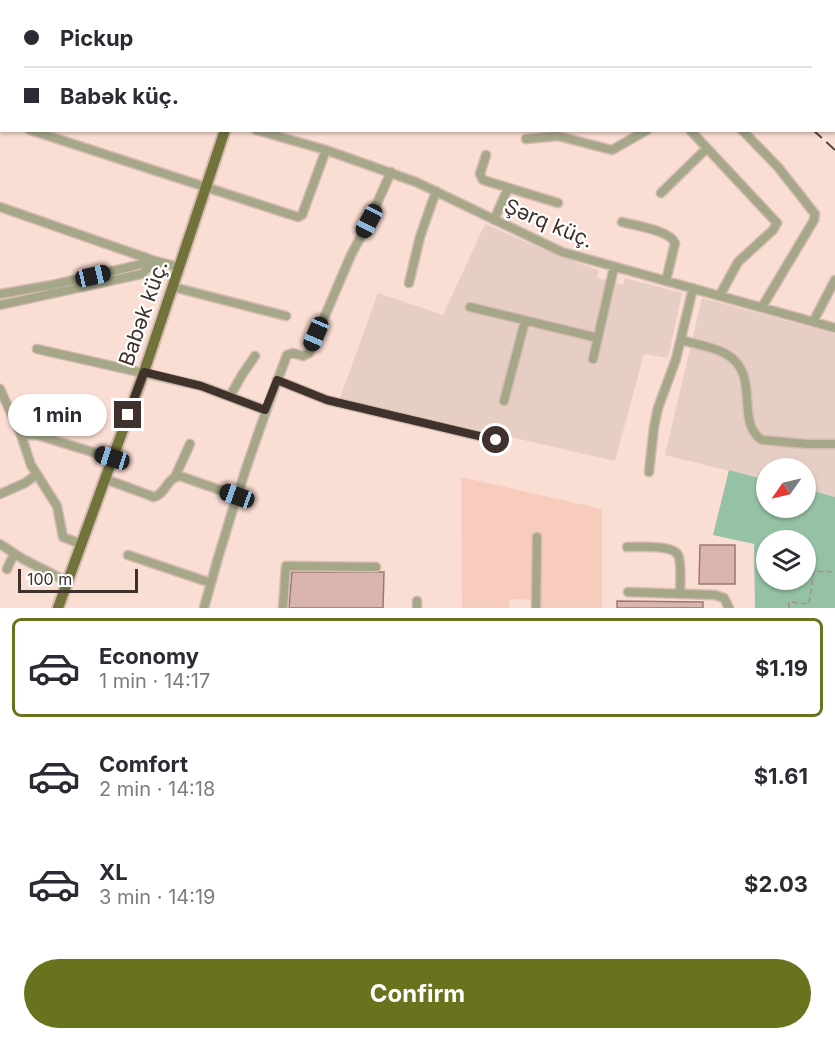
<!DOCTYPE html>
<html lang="en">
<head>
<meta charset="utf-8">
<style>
	:root { --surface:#fff; --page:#f2f2f3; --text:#2b2b33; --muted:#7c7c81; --line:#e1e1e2; --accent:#69731d }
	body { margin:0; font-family:Inter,sans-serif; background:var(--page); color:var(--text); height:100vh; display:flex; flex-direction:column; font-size:22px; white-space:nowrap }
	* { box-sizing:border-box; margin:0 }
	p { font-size:20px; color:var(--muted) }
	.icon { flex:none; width:33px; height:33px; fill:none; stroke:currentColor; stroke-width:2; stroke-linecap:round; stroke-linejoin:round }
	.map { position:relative; height:608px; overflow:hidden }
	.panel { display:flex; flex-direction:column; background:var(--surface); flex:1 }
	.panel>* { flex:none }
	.hud { position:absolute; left:0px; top:0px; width:836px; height:132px; box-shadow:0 2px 4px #0004; display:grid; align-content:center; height:132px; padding:0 24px; background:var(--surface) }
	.needle { width:39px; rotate:236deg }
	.tools { position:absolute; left:756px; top:458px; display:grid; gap:12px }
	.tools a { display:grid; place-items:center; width:60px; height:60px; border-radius:50%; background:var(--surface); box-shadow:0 2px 4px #0004; font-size:30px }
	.scale { position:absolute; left:18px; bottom:15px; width:120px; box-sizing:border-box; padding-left:6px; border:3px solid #3f312c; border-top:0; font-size:16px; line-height:21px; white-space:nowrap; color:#3f312c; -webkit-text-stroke:4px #fff; paint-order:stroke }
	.end { position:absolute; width:27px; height:27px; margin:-14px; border:8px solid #3f312c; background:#fff; box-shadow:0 0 0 3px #fff }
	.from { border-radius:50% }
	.bubble { position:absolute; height:42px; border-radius:21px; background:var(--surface); box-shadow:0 2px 4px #0004; font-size:20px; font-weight:700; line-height:42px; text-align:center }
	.car { position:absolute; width:18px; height:36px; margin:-18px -9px; border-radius:8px; box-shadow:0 0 4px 2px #0007; background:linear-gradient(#222 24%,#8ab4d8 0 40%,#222 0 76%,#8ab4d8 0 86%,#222 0) }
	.hud b { display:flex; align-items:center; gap:21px; height:57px; font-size:22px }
	.hud b+b { border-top:2px solid var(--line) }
	.hud i { width:15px; height:15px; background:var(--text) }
	ul { padding:10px 0 0; list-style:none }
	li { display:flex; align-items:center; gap:18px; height:99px; margin:0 12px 9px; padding:0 12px; border:3px solid transparent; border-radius:9px }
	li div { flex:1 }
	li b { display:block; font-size:22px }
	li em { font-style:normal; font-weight:700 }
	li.current { border-color:var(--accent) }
	li>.icon { width:54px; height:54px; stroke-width:1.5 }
	.action { display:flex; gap:12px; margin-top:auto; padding:12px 24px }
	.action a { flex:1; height:69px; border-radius:36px; background:var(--accent); color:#fff; font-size:24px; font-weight:700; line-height:69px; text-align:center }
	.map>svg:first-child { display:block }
	.built { fill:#f8ccbd }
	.industrial { fill:#e6cec5 }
	.green { fill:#95c2a5; fill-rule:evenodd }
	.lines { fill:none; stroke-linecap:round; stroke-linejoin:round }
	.stream { stroke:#4b8c8d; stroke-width:2 }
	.building { fill:#d9b5ad; stroke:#9b7972; stroke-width:1.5 }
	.minor-casing { stroke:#d5bbb2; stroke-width:11 }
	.major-casing { stroke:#d5bbb2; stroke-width:14 }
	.path { stroke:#a69088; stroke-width:1.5; stroke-dasharray:6 3; stroke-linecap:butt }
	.minor { stroke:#a6a789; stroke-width:8 }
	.major { stroke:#72733a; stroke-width:10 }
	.rail { stroke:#52433d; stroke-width:2; stroke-dasharray:12 6; stroke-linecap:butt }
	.route { stroke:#3f312c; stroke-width:8 }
	.labels { text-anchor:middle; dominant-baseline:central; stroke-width:4.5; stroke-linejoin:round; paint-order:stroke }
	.street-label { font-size:21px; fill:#3f312c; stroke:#fff }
</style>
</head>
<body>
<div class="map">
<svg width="835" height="608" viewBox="0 0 835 608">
	<rect width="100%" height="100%" fill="#faddd3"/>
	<!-- built -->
	<path class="built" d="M 461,477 L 602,509 L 602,608 L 539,608 L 539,600 L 509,599 L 509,608 L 462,608 Z"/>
	<!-- industrial -->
	<path class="industrial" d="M 485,224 L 558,256 L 599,270 L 597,278 L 623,285 L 625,278 L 682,293 L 668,358 L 644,354 L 615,461 L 340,398 L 378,293 L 443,315 Z
		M 702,298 L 835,334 L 835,497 L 806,489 L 806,468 L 766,468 L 766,480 L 665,455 Z"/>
	<!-- green -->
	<path class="green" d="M 729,470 L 766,480 L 766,507 L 806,507 L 806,489 L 835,497 L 835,608 L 755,608 L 754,544 L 713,535 ZM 766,540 L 806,540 L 806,579 L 766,579 Z"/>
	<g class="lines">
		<!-- stream -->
		<path class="stream" d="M 100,278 L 141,270
			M 0,300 L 32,292"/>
	</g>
	<!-- building -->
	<path class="building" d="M 700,545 L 735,545 L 735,584 L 699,584 Z
		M 292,572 L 384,572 L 383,608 L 289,608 Z
		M 617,601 L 703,602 L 703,608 L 617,608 Z"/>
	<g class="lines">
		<!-- minor casing -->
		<g class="minor-casing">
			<path id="minor" d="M 115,0 L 120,2
				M 292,0 L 297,2
				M 584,0 L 585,2
				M 671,0 L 672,2
				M 724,0 L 725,2
				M 340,2 L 340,0
				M 0,57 L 2,57
				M 834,118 L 835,119
				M 0,121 L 2,121
				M 30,130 L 298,217 L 302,215 L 326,150
				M 256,130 L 326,150 L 416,182 L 562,252 L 835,328
				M 690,130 L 777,223 L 773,230 L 738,262 L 720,295
				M 742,130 L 778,167 L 815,214 L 814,220 L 762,307
				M 526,139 L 558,136 L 612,150 L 647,130
				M 486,155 L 480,174 L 483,180 L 558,203
				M 661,193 L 707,148
				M 0,207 L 155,261 L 179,267
				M 494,220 L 508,188
				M 622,222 C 636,226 669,230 675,243 L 666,281
				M 409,283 L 420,237 L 436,191
				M 173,287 L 286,316
				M 0,294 L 52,285 L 134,266 L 141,264 L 147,258
				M 0,305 L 142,274 L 155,261
				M 470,307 L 598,338
				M 813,322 L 835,280
				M 681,340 C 695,344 714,347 726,354 C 762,374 734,422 762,440 L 807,444 L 835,444
				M 37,349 L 201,386 L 265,410
				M 593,359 L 614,267
				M 277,380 L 327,400 L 496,440
				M 0,389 L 21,435 L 31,465 L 57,506 L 63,537 L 81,544
				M 230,396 L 242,375 L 255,356
				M 504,401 L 525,321
				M 21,435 L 37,435 L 112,458
				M 649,472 L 654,427 L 658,408 L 676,359 L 693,288
				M 175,477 L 190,444
				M 105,479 L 154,497 C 167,493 166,478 180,476 L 237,496
				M 0,494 L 25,483 L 36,475
				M 0,544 L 23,559 L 68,582
				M 627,547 C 638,547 673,545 678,555 C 682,562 680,585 680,594
				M 128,555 L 211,583
				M 7,569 L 14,554
				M 628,592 L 715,595 L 724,598 L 729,608
				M 204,608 C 227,522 255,438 287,355 L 293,353 L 303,356 L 309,353 L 351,255 L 369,221 L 391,172
				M 283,608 L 286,566 L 376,567
				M 417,608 L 417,601
				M 536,608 L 537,537"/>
		</g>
		<!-- major casing -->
		<g class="major-casing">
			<path id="major" d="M 267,2 L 268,0
				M 58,608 L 144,372 L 225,130"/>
		</g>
		<!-- path -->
		<path class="path" d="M 789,608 L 789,602 L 809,604 L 814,571 L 835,572"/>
		<!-- minor -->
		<use href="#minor" class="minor"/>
		<!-- major -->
		<use href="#major" class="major"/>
		<!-- rail -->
		<path class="rail" d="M 693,0 L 694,2
			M 813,130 L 835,150"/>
	</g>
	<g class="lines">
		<!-- route -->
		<path class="route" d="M 128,415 L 144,372 L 201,386 L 265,410 L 277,380 L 327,400 L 496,440"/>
	</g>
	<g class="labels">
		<!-- street labels -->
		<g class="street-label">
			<text transform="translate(549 223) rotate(23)">Şərq küç.</text>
			<text transform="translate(143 313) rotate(-71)">Babək küç.</text>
		</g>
	</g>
</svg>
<div class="tools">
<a><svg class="needle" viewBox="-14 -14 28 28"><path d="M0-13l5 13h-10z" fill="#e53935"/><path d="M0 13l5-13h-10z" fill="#7c7c81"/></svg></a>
<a><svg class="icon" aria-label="layers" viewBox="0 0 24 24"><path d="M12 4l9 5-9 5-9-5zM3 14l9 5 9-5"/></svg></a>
</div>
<div class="scale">100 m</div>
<i class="end from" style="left:496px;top:440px"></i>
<i class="end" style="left:128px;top:415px"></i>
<div class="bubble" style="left:8px;top:394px;width:99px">1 min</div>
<i class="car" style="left:369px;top:221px;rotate:208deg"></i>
<i class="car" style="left:93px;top:276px;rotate:77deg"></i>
<i class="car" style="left:316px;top:334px;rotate:203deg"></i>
<i class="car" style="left:112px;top:458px;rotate:287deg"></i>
<i class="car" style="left:237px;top:496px;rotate:290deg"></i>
<div class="hud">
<b><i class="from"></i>Pickup</b>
<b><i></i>Babək küç.</b>
</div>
</div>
<section class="panel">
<ul>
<li class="current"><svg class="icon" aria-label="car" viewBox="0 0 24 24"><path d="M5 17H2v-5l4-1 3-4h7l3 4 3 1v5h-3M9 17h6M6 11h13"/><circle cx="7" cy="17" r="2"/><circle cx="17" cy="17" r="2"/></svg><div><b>Economy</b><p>1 min · 14:17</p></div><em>$1.19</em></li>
<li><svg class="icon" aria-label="car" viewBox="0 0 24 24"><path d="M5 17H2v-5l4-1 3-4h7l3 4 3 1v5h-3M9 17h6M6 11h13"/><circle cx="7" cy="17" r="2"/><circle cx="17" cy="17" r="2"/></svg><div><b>Comfort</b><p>2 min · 14:18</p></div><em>$1.61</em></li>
<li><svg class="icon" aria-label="car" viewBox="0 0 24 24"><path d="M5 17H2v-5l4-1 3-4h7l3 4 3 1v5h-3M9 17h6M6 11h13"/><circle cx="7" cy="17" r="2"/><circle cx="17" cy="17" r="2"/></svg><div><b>XL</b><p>3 min · 14:19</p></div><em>$2.03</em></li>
</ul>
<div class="action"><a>Confirm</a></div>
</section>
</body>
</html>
